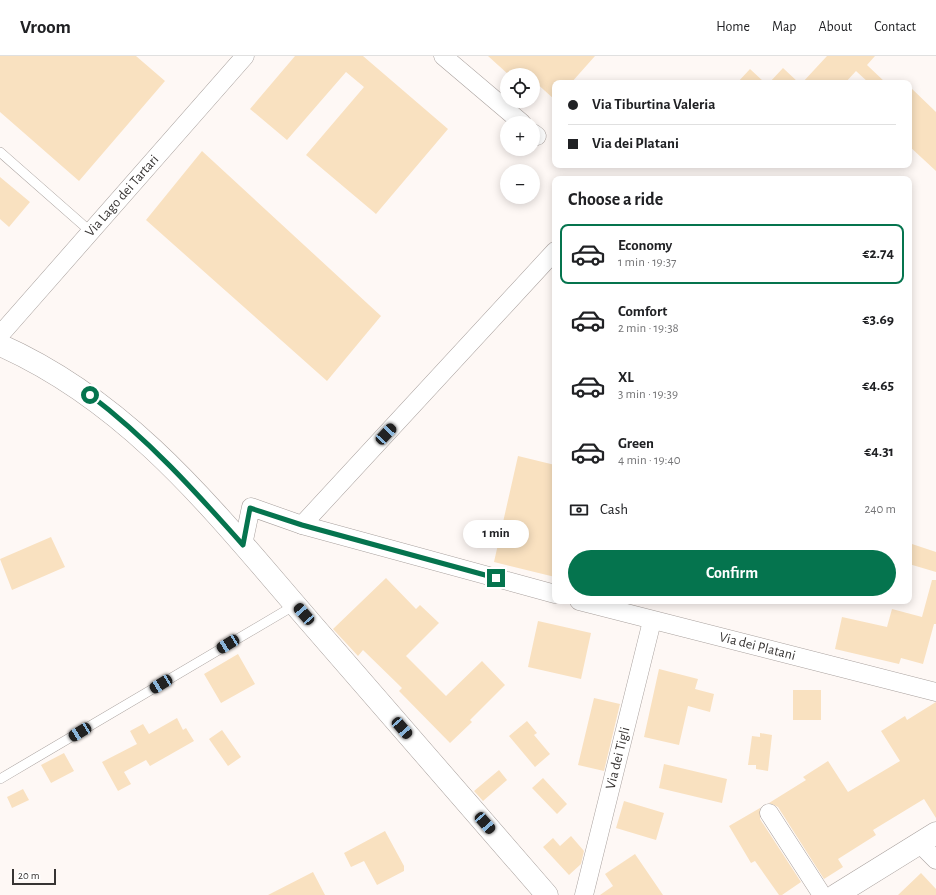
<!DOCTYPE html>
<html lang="en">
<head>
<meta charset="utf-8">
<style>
	:root { --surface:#fff; --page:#f2f2f2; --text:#202124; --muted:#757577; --line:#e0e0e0; --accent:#05744e }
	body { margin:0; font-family:"Alegreya Sans",sans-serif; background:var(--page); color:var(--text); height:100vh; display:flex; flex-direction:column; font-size:15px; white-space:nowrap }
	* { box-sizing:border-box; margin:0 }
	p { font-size:13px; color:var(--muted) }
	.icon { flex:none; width:22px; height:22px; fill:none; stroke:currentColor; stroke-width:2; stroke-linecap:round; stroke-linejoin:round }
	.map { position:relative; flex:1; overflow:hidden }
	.sheet { position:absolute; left:552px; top:120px; width:360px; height:428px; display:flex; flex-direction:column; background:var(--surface); border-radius:8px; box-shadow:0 2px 10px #0003 }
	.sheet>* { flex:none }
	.guide { position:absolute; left:552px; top:24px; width:360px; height:88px; border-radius:8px; box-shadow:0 2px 10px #0003; display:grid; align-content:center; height:88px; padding:0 16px; background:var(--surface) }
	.buttons { position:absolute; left:500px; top:12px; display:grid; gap:8px }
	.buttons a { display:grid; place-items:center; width:40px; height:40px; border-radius:50%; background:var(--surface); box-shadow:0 2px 10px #0003; font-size:20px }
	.scale { position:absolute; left:12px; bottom:10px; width:44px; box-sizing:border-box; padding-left:4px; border:2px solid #373433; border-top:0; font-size:11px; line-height:14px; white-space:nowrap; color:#373433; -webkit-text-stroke:3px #fff; paint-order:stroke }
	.end { position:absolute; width:18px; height:18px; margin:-9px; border:5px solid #05744e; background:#fff; box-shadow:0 0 0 2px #fff }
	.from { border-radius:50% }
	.bubble { position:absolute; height:28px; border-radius:14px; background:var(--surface); box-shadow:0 2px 10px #0003; font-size:13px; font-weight:700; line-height:28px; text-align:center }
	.car { position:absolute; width:12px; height:24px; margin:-12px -6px; border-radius:5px; box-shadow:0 0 3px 1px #0007; background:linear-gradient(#222 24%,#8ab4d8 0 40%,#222 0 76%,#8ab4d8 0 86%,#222 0) }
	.guide b { display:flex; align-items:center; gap:14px; height:38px; font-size:15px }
	.guide b+b { border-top:1px solid var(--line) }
	.guide i { width:10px; height:10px; background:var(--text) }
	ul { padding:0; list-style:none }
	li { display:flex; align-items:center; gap:12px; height:60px; margin:0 8px 6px; padding:0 8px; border:2px solid transparent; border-radius:8px }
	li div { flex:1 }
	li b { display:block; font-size:15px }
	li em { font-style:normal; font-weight:700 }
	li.active { border-color:var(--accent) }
	li>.icon { width:36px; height:36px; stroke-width:1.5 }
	h2 { padding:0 16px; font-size:18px; line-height:48px }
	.pay { display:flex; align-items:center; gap:10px; height:44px; padding:0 16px; font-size:15px }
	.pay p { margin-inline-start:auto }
	.action { display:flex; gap:8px; margin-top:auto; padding:8px 16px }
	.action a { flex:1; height:46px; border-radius:24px; background:var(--accent); color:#fff; font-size:16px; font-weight:700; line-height:46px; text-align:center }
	header { display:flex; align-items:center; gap:24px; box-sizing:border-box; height:56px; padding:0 20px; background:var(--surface); border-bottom:1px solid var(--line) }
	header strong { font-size:19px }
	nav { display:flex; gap:22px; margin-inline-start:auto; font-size:14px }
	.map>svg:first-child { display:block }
	.building { fill:#f9e1c0 }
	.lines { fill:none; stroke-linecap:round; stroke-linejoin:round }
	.service-casing { stroke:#a8a09d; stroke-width:10 }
	.minor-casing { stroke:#a8a09d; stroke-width:19 }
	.tertiary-casing { stroke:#a8a09d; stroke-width:23 }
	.primary-casing { stroke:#a8a09d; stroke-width:23 }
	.service { stroke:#fff; stroke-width:9 }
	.minor { stroke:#fff; stroke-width:18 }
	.tertiary { stroke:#fff; stroke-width:22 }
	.primary { stroke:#fff; stroke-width:22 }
	.route { stroke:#05744e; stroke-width:5 }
	.labels { text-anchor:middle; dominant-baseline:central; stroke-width:3; stroke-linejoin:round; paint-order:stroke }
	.street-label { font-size:14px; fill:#373433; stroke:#fff }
</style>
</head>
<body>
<header>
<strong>Vroom</strong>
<nav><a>Home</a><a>Map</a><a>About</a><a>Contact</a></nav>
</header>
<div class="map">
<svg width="936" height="839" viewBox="0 0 936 839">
	<rect width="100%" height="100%" fill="#fef8f5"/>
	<!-- building -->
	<path class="building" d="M 0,0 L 136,0 L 165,25 L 79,125 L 0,56 Z
		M 295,0 L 363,0 L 448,73 L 376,158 L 306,99 L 364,31 L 346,16 L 287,84 L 250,53 Z
		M 488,0 L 595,0 L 571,27 L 555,27 L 555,44 L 533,24 L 533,19 L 509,19 Z
		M 827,0 L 875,0 L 867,9 L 886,27 L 869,27 L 856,15 L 845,27 L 802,27 Z
		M 783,12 L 799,27 L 769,27 Z
		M 750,13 L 765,27 L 737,27 Z
		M 909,30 L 936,56 L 936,115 L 909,90 Z
		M 202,95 L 381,260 L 327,325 L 146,164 Z
		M 0,121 L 30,146 L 9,171 L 0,163 Z
		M 518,400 L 555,409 L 555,521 L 494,506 Z
		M 51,481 L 65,511 L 12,534 L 0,503 Z
		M 909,487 L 936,496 L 936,516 L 909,508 Z
		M 386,522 L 416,553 L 420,549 L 439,567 L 406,600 L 446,640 L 482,605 L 505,629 L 470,664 L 472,666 L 450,687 L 399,635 L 402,632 L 363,594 L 358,600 L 333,573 Z
		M 932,524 L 936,524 L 936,568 L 934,568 L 923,608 L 901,602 L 899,608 L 835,593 L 842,561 L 887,571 L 892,553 L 922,561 Z
		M 538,565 L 591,577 L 581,623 L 528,611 Z
		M 238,598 L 255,628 L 221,647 L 204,618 Z
		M 659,613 L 698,623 L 695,633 L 714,638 L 710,656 L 688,650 L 679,689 L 644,681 Z
		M 793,634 L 821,634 L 821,664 L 793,664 Z
		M 594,642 L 620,648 L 604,715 L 578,709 Z
		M 936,646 L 936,762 L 924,743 L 873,774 L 876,779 L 838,803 L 843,811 L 824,823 L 778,751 L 769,747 L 806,724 L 803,721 L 828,705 L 848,736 L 900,705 L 881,675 L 905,660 L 907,664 Z
		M 177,662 L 183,674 L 186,672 L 194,685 L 150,710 L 146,704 L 124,716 L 131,728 L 118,735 L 102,706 L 137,688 L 130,675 L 143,668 L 149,678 Z
		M 527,665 L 537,677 L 534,679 L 550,698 L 535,711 L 509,680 Z
		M 222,674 L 241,701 L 228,710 L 209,683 Z
		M 760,677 L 772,679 L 768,715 L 756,713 L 756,709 L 748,709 L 752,680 L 760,681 Z
		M 64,697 L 74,715 L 51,727 L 41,709 Z
		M 664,708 L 727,723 L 722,747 L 659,732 Z
		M 499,714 L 507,724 L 483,745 L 474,735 Z
		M 543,722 L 567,748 L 557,758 L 532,732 Z
		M 23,733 L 29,744 L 12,752 L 7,741 Z
		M 624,745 L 664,757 L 656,784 L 616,772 Z
		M 760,752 L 760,763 L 801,826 L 782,839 L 779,839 L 755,805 L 751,807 L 729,770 Z
		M 385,775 L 404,810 L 404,815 L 377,829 L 364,805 L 351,811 L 344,797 Z
		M 571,780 L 584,795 L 581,808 L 569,819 L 543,791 L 553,782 L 560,790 Z
		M 635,798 L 663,839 L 600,839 L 613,830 L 605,818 Z
		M 313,816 L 325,839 L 268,839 Z
		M 921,817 L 936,833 L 936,839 L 898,839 Z"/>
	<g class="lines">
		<!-- service casing -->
		<g class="service-casing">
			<path id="service" d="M 0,96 L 91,176
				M 0,723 L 295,549"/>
		</g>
		<!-- minor casing -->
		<g class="minor-casing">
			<g id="minor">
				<path d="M 443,0 L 522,67"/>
				<path d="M 533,77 L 537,80"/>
				<path id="s1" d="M 0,279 L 245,0"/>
				<path d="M 302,469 L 555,195"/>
				<path d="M 243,489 L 251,451 L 302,469 L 555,538"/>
				<path id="s2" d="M 579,545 L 936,636"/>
				<path d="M 769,757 L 822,839"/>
				<path d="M 919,787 L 936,804"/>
				<path id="s3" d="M 584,839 L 652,565"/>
			</g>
		</g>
		<!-- tertiary casing -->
		<g class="tertiary-casing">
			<path id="tertiary" d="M 836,839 L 936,777"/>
		</g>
		<!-- primary casing -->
		<g class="primary-casing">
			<path id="primary" d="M 0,289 C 133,348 217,459 310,566 C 389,657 468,748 547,839"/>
		</g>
		<!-- service -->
		<use href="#service" class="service"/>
		<!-- minor -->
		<use href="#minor" class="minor"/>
		<!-- tertiary -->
		<use href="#tertiary" class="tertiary"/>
		<!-- primary -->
		<use href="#primary" class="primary"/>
	</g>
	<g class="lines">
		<!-- route -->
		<path class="route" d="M 90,339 C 147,382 195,435 243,489 L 250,452 L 302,469 L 496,522"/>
	</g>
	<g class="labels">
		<!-- street labels -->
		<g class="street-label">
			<text stroke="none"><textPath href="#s1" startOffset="185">Via Lago dei Tartari</textPath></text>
			<text stroke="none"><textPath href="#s2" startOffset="184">Via dei Platani</textPath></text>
			<text stroke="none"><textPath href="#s3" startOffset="141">Via dei Tigli</textPath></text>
		</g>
	</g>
</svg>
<div class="buttons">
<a><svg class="icon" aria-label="locate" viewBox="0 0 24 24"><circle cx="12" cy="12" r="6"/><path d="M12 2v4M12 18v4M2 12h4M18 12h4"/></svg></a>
<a>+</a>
<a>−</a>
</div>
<div class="scale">20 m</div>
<i class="end from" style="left:90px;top:339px"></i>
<i class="end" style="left:496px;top:522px"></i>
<div class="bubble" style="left:463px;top:464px;width:66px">1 min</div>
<i class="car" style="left:386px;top:378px;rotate:43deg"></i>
<i class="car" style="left:304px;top:558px;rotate:319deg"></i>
<i class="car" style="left:228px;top:588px;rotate:239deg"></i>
<i class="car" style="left:161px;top:628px;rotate:239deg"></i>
<i class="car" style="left:402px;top:672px;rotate:139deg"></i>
<i class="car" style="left:80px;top:676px;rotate:239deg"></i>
<i class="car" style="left:485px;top:767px;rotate:139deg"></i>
<div class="guide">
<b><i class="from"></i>Via Tiburtina Valeria</b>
<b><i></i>Via dei Platani</b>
</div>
<section class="sheet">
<h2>Choose a ride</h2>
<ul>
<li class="active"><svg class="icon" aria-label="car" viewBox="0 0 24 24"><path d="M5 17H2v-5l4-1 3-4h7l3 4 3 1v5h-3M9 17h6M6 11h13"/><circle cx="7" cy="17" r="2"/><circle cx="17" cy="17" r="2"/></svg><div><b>Economy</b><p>1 min · 19:37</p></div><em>€2.74</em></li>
<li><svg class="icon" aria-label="car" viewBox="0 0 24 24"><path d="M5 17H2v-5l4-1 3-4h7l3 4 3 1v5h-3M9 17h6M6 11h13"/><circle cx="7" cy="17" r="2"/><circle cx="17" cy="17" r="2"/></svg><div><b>Comfort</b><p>2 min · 19:38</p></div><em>€3.69</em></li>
<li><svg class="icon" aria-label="car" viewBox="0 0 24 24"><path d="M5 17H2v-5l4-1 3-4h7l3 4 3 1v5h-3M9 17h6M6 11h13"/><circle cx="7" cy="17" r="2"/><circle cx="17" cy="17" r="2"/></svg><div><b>XL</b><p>3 min · 19:39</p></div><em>€4.65</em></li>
<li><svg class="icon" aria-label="car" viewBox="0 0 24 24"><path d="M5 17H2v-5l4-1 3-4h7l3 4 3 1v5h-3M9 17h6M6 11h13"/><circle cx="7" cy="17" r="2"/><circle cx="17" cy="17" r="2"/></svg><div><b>Green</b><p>4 min · 19:40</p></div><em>€4.31</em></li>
</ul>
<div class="pay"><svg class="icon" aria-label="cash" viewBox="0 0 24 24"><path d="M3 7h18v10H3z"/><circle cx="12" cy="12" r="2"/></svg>Cash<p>240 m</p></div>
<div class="action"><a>Confirm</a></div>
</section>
</div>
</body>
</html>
